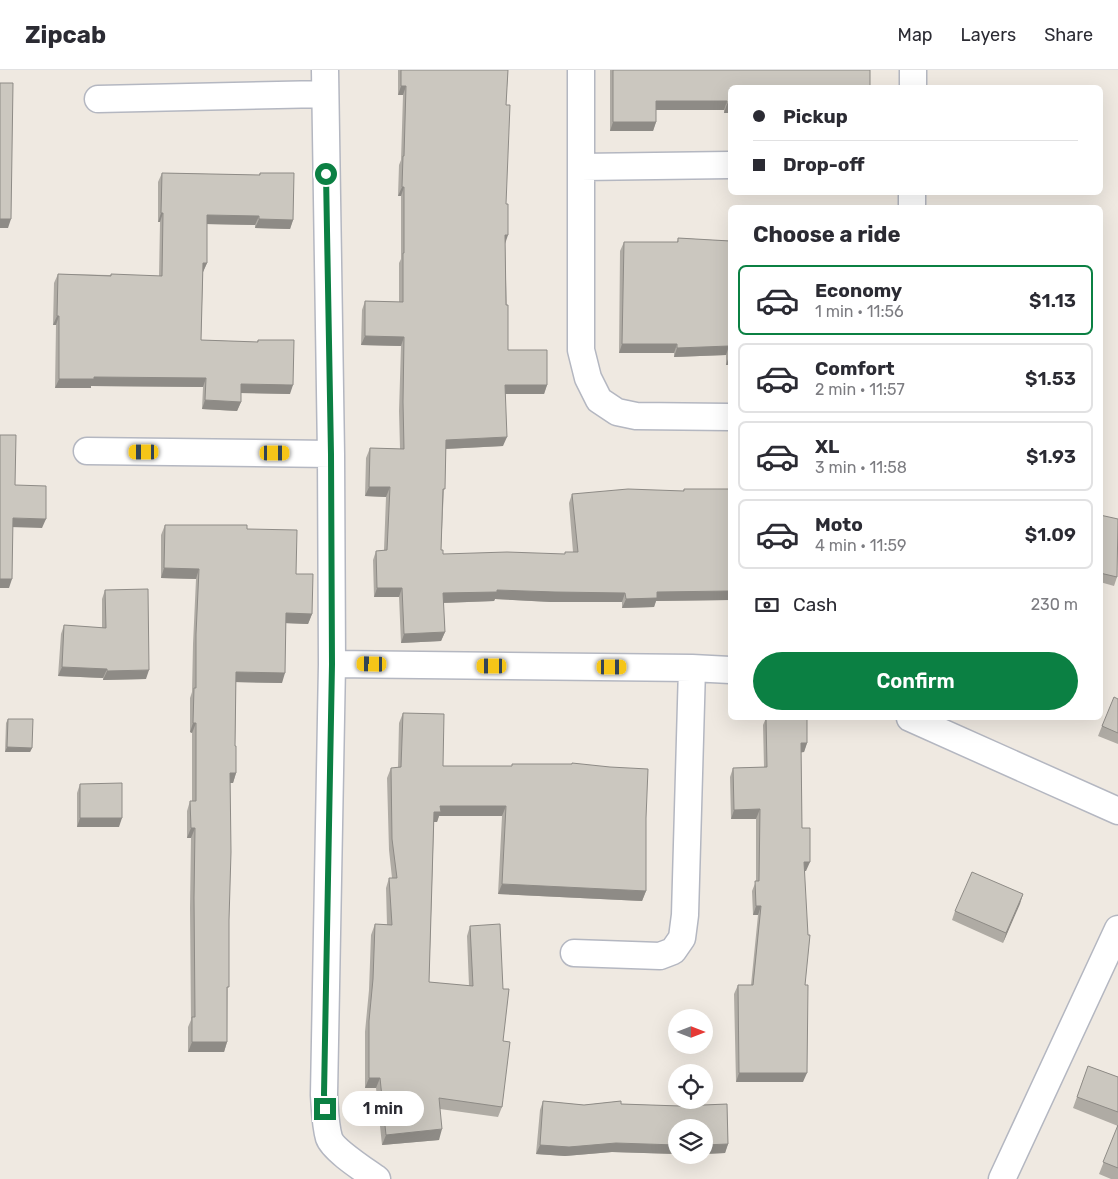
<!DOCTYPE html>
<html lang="en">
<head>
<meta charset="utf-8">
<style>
	:root { --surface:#fff; --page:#f2f2f3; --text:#2b2b33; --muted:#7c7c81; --line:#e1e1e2; --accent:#0b8043 }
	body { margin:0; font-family:Rubik,sans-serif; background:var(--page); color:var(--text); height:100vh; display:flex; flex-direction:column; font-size:19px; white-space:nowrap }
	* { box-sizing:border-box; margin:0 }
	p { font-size:16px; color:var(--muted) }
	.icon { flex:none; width:28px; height:28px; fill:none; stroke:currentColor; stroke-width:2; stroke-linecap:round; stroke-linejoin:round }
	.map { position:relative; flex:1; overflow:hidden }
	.sheet { position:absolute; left:728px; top:135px; width:375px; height:515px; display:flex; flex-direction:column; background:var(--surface); border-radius:8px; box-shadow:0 5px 20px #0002 }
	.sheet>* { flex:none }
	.guide { position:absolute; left:728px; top:15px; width:375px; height:110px; border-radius:8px; box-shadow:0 5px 20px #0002; display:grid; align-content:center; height:110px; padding:0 25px; background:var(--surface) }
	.needle { width:32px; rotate:90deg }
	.controls { position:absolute; left:668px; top:939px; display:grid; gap:10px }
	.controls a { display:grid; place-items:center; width:45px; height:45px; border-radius:50%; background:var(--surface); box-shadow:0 5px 20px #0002; font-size:25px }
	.end { position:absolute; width:22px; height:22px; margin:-11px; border:6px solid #0b8043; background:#fff; box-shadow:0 0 0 2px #fff }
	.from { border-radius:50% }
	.bubble { position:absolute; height:35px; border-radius:18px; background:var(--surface); box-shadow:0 5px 20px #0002; font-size:16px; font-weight:600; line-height:35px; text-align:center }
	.car { position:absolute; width:15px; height:30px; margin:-15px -8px; border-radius:6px; box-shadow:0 0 4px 1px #0007; background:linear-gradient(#f5c518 24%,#345 0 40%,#f5c518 0 76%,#345 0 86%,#f5c518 0) }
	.guide b { display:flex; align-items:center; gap:18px; height:48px; font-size:19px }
	.guide b+b { border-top:1px solid var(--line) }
	.guide i { width:12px; height:12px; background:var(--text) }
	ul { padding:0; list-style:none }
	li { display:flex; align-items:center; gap:15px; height:70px; margin:0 10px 8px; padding:0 15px; border:2px solid var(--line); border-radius:8px }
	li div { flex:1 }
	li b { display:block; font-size:19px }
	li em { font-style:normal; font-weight:600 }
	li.current { border-color:var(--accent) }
	li>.icon { width:45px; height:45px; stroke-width:1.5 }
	h2 { padding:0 25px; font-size:22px; line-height:60px }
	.pay { display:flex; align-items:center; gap:12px; height:55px; padding:0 25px; font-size:19px }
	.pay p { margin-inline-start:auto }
	.button { display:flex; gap:10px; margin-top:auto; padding:10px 25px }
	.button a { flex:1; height:58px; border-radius:30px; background:var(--accent); color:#fff; font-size:20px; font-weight:600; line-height:58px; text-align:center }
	header { display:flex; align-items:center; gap:30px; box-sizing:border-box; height:70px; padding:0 25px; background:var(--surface); border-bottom:1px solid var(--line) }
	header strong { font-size:24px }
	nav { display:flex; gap:28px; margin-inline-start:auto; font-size:18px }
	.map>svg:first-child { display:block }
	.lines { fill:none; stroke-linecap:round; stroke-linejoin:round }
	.minor-casing { stroke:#b4b7c1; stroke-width:29 }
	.minor { stroke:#fff; stroke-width:26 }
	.wall { fill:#afaba4 }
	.shaded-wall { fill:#8e8b86 }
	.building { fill:#cbc7bf; stroke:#8e8b86 }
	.route { stroke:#0b8043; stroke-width:6 }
</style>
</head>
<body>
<header>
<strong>Zipcab</strong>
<nav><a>Map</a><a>Layers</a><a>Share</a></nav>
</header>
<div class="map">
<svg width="1118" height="1109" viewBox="0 0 1118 1109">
	<rect width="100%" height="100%" fill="#efe9e1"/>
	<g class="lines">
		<!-- minor casing -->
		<g class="minor-casing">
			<path id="minor" d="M 325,0 L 331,384 L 332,594 L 324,1025 C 325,1039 325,1054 329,1068 C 333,1080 366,1101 377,1109
				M 581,0 L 581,280 L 588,308 L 599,330 L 617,342 L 636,346 L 730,347
				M 913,18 L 913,0
				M 98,29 L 325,24
				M 581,97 L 730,95
				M 912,122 L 912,138
				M 87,381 L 331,384
				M 332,594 L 692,598 L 730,600
				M 910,648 L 1118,741
				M 574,883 L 660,886 L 673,881 L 682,868 L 685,845 L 692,598
				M 1002,1109 L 1118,859"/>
		</g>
		<!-- minor -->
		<use href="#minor" class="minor"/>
	</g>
	<!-- wall -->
	<path class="wall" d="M 398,0 L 508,0 L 506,35 L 505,173 L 508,280 L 547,315 L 544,324 L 505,324 L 503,376 L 446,379 L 441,480 L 443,484 L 565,484 L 565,482 L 573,482 L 569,433 L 572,424 L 683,421 L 684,419 L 730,419 L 730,530 L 656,531 L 654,537 L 622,538 L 622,532 L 551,532 L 495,529 L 494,531 L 443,533 L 445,562 L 441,571 L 401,573 L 399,527 L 374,527 L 373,490 L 376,481 L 384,480 L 386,427 L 365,426 L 366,388 L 370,378 L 400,379 L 399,341 L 401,276 L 361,275 L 362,240 L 365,231 L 399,232 L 399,193 L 401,189 L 401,126 L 398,126 L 399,95 L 401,90 L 403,25 L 398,25 Z
		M 610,0 L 870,0 L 730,43 L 724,43 L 724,40 L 656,40 L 656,52 L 653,61 L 610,61 Z
		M 162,103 L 259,105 L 260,103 L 293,150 L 290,159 L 255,158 L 255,155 L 207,154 L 207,193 L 203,202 L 201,270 L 257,272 L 258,270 L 290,324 L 241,323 L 241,332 L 237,341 L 202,339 L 203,317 L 91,316 L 91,318 L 55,318 L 56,255 L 53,255 L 54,213 L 58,204 L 159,206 L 160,152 L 158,152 L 158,112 Z
		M 678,168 L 730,171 L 730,295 L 726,295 L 726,285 L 674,287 L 674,283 L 619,283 L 620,181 L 624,172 L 677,172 Z
		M 1100,445 L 1117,507 L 1114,516 L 1100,512 Z
		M 165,455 L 247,459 L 296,504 L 312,544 L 308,554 L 286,553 L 282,613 L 236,612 L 235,676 L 236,703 L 233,713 L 230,713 L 227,972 L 224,982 L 188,982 L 188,957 L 191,950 L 190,838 L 191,768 L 187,768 L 187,741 L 190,731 L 192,731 L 192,663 L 190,662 L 190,628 L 192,622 L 193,574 L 196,509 L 161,508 L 161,465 Z
		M 105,520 L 146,609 L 103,610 L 103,608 L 58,606 L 61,564 L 64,555 L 102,558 L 102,529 Z
		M 1118,629 L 1118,674 L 1098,666 L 1102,656 Z
		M 403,643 L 443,696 L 646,748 L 646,821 L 642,831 L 498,824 L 502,746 L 439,746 L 437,752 L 434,752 L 429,912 L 469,916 L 467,866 L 470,856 L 503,971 L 502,1037 L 498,1047 L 440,1039 L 439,1070 L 382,1075 L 376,1018 L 365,1018 L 365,962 L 369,920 L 371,865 L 375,854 L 387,855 L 386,818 L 389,808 L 392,808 L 389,780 L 387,708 L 391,698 L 398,698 L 399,653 Z
		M 766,648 L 807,648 L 807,673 L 804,682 L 801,682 L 802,758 L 806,801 L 804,801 L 805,915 L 803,1012 L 736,1012 L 734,924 L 738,915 L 751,915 L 758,845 L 753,845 L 752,821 L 756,811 L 756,749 L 731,749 L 730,707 L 733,698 L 764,697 L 763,655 Z
		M 8,649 L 32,678 L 30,682 L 5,682 L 6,653 Z
		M 80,714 L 119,757 L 77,757 L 77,723 Z
		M 1023,824 L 1003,873 L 952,850 L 955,841 Z
		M 1088,996 L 1118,1007 L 1118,1109 L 1111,1109 L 1099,1104 L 1118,1056 L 1073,1038 Z
		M 543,1031 L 584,1035 L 621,1031 L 621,1034 L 680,1036 L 727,1034 L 728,1074 L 725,1083 L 704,1084 L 704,1058 L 676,1058 L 676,1084 L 612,1082 L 565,1086 L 536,1084 L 540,1040 Z"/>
	<!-- shaded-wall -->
	<path class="shaded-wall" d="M 401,16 L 406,16 L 403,25 L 398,25 Z
		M 656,31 L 727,31 L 724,40 L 652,40 Z
		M 727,34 L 730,34 L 730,43 L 724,43 Z
		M 613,52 L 656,52 L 653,61 L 610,61 Z
		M 402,117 L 404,117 L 401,126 L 398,126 Z
		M 161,143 L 163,143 L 160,152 L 158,152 Z
		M 207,145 L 259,146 L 255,155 L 204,154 Z
		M 0,149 L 11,149 L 8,158 L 0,158 Z
		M 259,149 L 293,150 L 290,159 L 255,158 Z
		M 505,165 L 508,165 L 505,174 Z
		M 203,193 L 207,193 L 203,202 Z
		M 57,246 L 59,246 L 56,255 L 53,255 Z
		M 365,266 L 404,267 L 401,276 L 361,275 Z
		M 622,274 L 677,274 L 674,283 L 619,283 Z
		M 729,276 L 726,285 L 674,287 L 677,278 Z
		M 729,286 L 730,286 L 730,295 L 726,295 Z
		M 94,307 L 206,308 L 203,317 L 91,316 L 91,318 L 55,318 L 59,309 Z
		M 241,314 L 293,315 L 290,324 L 238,323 Z
		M 505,315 L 547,315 L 544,324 L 501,324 Z
		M 205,330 L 241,332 L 237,341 L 202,339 Z
		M 507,367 L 503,376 L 443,379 L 446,370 Z
		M 369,417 L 390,417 L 386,427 L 365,426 Z
		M 13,448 L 46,449 L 42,458 L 10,457 Z
		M 164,498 L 199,499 L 196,509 L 161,508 Z
		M 0,509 L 12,509 L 9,518 L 0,518 Z
		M 377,518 L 402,518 L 399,527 L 374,527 Z
		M 497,520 L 625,523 L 622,532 L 551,532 L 495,529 L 494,531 L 440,533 L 443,523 Z
		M 730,521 L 730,530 L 656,531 L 654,537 L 622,538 L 626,529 L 657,522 Z
		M 286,543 L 312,544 L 308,554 L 282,553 Z
		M 445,562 L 441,571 L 401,573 L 404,564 Z
		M 62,597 L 107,599 L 103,608 L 58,606 Z
		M 149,600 L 146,609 L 103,610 L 107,601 Z
		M 236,602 L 285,603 L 282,613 L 232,612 Z
		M 193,653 L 196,653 L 192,663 L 190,662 Z
		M 801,673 L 807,673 L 804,682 L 798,683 Z
		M 7,677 L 32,678 L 30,682 L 5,682 Z
		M 230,703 L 236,703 L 233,713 L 226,713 Z
		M 440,736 L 506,736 L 502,746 L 439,746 L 437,752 L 430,752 L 434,742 Z
		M 760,739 L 756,749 L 731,749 L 734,740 Z
		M 80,748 L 122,748 L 119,757 L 77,757 Z
		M 191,758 L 195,758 L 191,768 L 187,768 Z
		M 804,792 L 810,792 L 806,801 L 800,801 Z
		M 502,814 L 646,821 L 642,831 L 498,824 Z
		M 1023,824 L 1020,834 L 1003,873 L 1006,863 Z
		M 756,836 L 761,836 L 758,845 L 753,845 Z
		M 192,972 L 227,972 L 224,982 L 188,982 Z
		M 739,1003 L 807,1003 L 803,1012 L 736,1012 Z
		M 369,1008 L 380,1008 L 376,1018 L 365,1018 Z
		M 442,1059 L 439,1070 L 382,1075 L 386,1065 Z
		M 616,1073 L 676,1075 L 676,1084 L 612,1082 L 565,1086 L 536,1084 L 540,1075 Z
		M 728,1074 L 725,1083 L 704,1084 L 704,1075 Z"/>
	<!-- building -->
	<path class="building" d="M 401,0 L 508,0 L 506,35 L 510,35 L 506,134 L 508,134 L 508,165 L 505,165 L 506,235 L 508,235 L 508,280 L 547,280 L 547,315 L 505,315 L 507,367 L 446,370 L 445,419 L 443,419 L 441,480 L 443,480 L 443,484 L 507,482 L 565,484 L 565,482 L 578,482 L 572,424 L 628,419 L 684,421 L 684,419 L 730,419 L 730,521 L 657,522 L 657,528 L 626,529 L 625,523 L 555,522 L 497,520 L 497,522 L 443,523 L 445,562 L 404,564 L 402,518 L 377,518 L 376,481 L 387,480 L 390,417 L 369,417 L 370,378 L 404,379 L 403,332 L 404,267 L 365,266 L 365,231 L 403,232 L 403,183 L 404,183 L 404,117 L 402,117 L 403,86 L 404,86 L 406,16 L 401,16 Z
		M 613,0 L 870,0 L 870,18 L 730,18 L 730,34 L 727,34 L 727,31 L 656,31 L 656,52 L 613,52 Z
		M 0,13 L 13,13 L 11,149 L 0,149 Z
		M 162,103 L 260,105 L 260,103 L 294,103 L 293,150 L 259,149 L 259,146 L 207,145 L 207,193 L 203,193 L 201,270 L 258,272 L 258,270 L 294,270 L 293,315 L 241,314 L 241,332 L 205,330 L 206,308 L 94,307 L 94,309 L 59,309 L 59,246 L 57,246 L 58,204 L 111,206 L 111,204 L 162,206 L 163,143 L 161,143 Z
		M 783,136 L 820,136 L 820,138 L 783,138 Z
		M 678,168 L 730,171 L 730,286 L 729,286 L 729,276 L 677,278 L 677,274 L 622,274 L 624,172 L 678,172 Z
		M 0,365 L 16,365 L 15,415 L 46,416 L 46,449 L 13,448 L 12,509 L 0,509 Z
		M 1100,445 L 1118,449 L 1117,507 L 1100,503 Z
		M 165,455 L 247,455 L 247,459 L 297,460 L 296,504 L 313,504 L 312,544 L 286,543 L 285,603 L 236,602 L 235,676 L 236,676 L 236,703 L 230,703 L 231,782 L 229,850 L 229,917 L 227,917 L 227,972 L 192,972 L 192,947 L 195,947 L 194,828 L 195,758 L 191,758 L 190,731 L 196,731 L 196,653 L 193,653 L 194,618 L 196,618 L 196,564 L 199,499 L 164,498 Z
		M 148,519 L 149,600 L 107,601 L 107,599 L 62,597 L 64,555 L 106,558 L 105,520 Z
		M 1114,627 L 1118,629 L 1118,663 L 1102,656 Z
		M 403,643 L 444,644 L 443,696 L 512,696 L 512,694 L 572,694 L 572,693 L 610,697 L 648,699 L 646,748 L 646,821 L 502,814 L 506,736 L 440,736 L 441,742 L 434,742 L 429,912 L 473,916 L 470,856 L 500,854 L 503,919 L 509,919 L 503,971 L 510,972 L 502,1037 L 439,1028 L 442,1059 L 386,1065 L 380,1008 L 369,1008 L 369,951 L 373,909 L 375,854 L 392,855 L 389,808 L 397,808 L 392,769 L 391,698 L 401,697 Z
		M 766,648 L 807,648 L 807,673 L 801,673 L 802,758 L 810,758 L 810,792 L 804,792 L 808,865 L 810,865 L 805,915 L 808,915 L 807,1003 L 739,1003 L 738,915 L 753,915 L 761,836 L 756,836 L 755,811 L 759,811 L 760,739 L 734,740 L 733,698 L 767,697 Z
		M 8,649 L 33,649 L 32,678 L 7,677 Z
		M 122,713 L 122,748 L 80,748 L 80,714 Z
		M 972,802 L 1023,824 L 1006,863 L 955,841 Z
		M 1088,996 L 1118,1007 L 1118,1042 L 1077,1027 Z
		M 543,1031 L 584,1035 L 621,1031 L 621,1034 L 680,1036 L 727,1034 L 728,1074 L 704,1075 L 704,1058 L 676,1058 L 676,1075 L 616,1073 L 569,1077 L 540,1075 Z
		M 1118,1055 L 1118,1098 L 1103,1092 Z"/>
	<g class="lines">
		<!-- route -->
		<path class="route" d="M 325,1039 L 324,1024 L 332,594 L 331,384 L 326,104"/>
	</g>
</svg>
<div class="controls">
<a><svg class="needle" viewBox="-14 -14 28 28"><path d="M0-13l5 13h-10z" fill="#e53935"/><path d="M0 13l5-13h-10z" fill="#7c7c81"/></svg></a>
<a><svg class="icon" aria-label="locate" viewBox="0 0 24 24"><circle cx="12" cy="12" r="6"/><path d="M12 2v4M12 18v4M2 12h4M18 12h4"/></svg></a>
<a><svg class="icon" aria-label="layers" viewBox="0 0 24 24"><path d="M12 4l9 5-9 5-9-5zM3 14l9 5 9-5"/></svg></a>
</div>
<i class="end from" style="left:326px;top:104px"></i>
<i class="end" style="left:325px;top:1039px"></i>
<div class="bubble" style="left:342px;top:1021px;width:82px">1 min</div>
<i class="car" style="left:144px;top:382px;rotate:270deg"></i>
<i class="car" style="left:275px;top:383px;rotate:90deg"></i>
<i class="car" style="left:372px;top:594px;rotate:271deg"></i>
<i class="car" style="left:492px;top:596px;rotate:270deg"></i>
<i class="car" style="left:612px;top:597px;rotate:90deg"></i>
<div class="guide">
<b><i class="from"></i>Pickup</b>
<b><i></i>Drop-off</b>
</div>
<section class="sheet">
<h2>Choose a ride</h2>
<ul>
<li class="current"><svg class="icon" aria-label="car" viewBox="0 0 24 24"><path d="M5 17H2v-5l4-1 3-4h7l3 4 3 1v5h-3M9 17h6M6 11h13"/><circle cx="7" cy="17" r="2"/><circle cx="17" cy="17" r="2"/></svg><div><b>Economy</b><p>1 min · 11:56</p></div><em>$1.13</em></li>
<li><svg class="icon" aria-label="car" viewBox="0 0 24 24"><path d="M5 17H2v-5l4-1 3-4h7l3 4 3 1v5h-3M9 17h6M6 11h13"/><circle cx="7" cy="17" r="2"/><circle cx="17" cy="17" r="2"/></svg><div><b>Comfort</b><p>2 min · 11:57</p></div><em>$1.53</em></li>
<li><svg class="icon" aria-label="car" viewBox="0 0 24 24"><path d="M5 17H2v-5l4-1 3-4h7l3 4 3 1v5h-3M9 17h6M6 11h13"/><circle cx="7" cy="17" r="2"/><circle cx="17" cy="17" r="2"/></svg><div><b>XL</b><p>3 min · 11:58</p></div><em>$1.93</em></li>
<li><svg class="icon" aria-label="car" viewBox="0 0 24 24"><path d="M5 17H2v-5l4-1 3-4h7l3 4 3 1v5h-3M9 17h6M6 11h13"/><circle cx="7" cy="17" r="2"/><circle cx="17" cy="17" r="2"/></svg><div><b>Moto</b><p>4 min · 11:59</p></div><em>$1.09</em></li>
</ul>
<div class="pay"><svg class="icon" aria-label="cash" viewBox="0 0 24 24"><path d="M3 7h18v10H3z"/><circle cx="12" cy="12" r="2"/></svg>Cash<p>230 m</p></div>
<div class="button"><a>Confirm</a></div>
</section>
</div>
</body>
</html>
